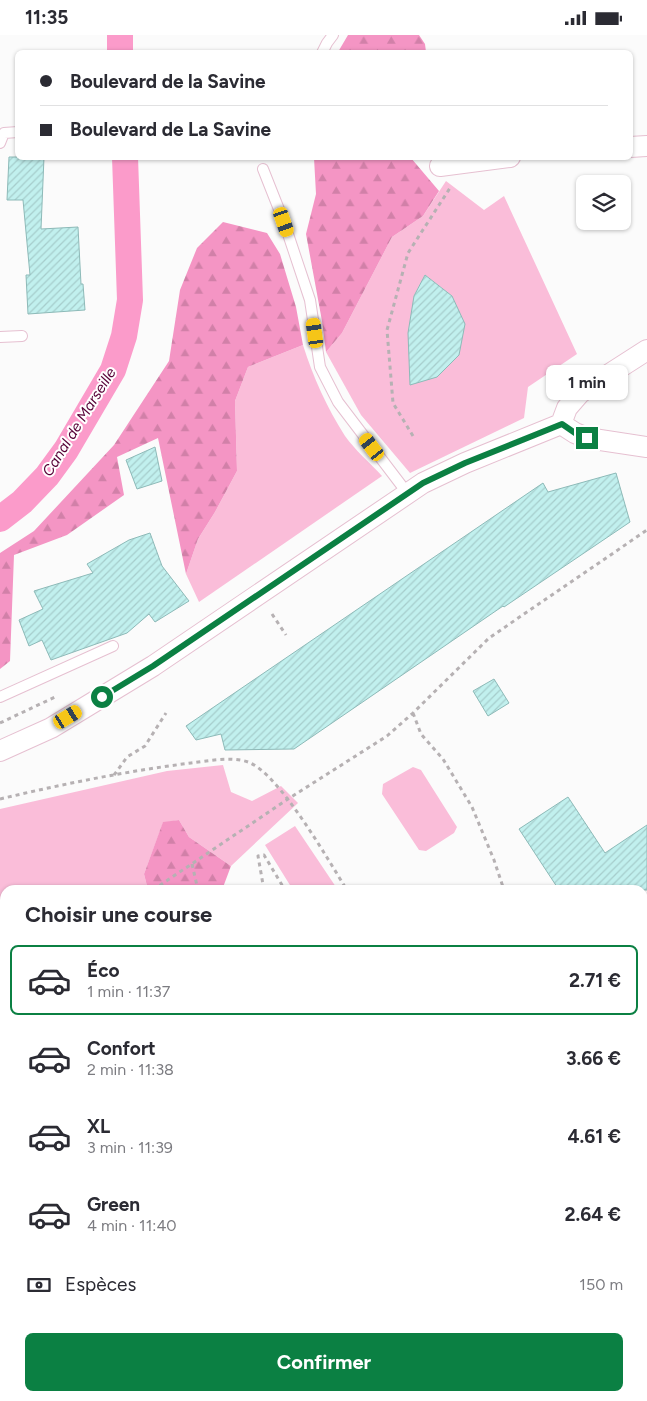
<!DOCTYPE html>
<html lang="fr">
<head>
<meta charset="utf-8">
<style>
	:root { --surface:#fff; --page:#f2f2f3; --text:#2b2b33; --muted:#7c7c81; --line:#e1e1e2; --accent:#0b8043 }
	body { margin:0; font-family:Figtree,sans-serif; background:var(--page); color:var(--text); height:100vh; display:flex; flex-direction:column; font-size:19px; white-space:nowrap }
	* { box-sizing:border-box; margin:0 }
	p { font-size:16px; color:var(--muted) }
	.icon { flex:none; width:28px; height:28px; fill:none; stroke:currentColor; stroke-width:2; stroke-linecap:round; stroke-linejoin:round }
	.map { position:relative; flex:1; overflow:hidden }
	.sheet { position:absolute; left:0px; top:850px; width:648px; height:516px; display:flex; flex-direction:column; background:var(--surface); border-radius:15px 15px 0 0; box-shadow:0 1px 4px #0004 }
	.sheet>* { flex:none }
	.guide { position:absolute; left:15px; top:15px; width:618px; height:110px; border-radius:8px; box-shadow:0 1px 4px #0004; display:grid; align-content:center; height:110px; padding:0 25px; background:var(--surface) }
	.tools { position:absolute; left:576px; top:140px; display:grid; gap:10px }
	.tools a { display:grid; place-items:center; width:55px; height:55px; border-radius:8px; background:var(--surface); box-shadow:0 1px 4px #0004; font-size:25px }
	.end { position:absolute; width:22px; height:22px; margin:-11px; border:6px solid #0b8043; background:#fff; box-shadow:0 0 0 2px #fff }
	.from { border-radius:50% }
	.bubble { position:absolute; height:35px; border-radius:8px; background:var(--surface); box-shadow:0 1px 4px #0004; font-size:16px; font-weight:700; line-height:35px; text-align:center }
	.car { position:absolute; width:15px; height:30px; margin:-15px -8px; border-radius:6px; box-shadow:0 0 4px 1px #0007; background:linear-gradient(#f5c518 24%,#345 0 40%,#f5c518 0 76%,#345 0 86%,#f5c518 0) }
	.guide b { display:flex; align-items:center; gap:18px; height:48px; font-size:19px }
	.guide b+b { border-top:1px solid var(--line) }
	.guide i { width:12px; height:12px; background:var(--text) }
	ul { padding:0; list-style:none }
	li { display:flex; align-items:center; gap:15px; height:70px; margin:0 10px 8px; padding:0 15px; border:2px solid transparent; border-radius:8px }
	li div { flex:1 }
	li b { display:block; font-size:19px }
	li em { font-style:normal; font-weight:700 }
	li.current { border-color:var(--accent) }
	li>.icon { width:45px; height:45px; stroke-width:1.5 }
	h2 { padding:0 25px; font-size:22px; line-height:60px }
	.pay { display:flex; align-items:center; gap:12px; height:55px; padding:0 25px; font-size:19px }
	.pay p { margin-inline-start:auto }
	.primary-button { display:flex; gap:10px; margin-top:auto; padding:10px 25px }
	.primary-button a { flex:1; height:58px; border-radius:8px; background:var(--accent); color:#fff; font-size:20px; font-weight:700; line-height:58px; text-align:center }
	.status { display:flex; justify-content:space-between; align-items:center; height:35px; padding:0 25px; background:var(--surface); direction:ltr }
	.status svg { height:14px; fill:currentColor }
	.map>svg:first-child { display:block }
	.green { fill:#fabdd9; fill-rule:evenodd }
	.forest { fill:url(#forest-firs) }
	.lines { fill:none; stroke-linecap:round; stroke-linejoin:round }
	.canal { stroke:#fb9bca; stroke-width:26 }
	.building { fill:url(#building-hatch); stroke:#8dbab8 }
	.lane-casing { stroke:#e6c0d1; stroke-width:12 }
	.street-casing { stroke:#e6c0d1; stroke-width:22 }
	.path { stroke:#b6b1b3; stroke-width:3; stroke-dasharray:4 4; stroke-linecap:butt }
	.lane { stroke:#fff; stroke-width:10 }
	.street { stroke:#fff; stroke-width:20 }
	.route { stroke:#0b8043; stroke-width:6 }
	.labels { text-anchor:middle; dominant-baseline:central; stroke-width:4; stroke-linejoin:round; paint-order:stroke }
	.water-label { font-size:15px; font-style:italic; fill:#560036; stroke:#fff }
</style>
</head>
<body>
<div class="status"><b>11:35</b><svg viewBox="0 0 49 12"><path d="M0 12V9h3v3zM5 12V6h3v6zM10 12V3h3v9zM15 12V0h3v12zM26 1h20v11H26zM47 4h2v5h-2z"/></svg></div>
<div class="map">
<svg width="647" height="1366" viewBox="0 0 647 1366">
	<defs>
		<pattern id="forest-firs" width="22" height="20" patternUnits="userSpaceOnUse" patternTransform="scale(1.25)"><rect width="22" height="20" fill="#f495c4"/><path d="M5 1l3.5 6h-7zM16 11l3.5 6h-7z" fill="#d180a8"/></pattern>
		<pattern id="building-hatch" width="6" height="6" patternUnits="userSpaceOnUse" patternTransform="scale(1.25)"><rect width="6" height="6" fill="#c1f0ee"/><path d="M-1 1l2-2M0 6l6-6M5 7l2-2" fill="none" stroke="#a6cdcc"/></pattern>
	</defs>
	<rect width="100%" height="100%" fill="#fbfbfb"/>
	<!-- green -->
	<path class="green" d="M 446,146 L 484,175 L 504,161 L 577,319 L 528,352 L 524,383 L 410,438 L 361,380 L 326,317 L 342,298 L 392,202 L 423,181 ZM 425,240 L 452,261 L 414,261 Z
		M 303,310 C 313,342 327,373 345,401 C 355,415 370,428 382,441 L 199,567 L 186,539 L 198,504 L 215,477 L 237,436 L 235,366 L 248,332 Z
		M 223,730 L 231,757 L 252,766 L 281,751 L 298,768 L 231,831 L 189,802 L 179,785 L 163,788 L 144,839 L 148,855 L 5,855 L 5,1027 L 0,1026 L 0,774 L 167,736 Z
		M 413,732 L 421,735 L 457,792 L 454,798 L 426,816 L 419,815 L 382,759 L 383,749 Z
		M 295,791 L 338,855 L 293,855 L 265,810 Z"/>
	<!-- forest -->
	<path class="forest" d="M 348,0 L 419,0 L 425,9 L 426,17 L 338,17 Z
		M 314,123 L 411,123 L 439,156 L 423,181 L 392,202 L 342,298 L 326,317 L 322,286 L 306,199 L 316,159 Z
		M 223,187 L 267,198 L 280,219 L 296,272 L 303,310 L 248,332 L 235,366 L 237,436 L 215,477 L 198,504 L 186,539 L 158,403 L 117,422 L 124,460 L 67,500 L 14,520 L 10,626 L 0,634 L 0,518 L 34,496 L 114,410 L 169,326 L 180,255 L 197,213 Z
		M 179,785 L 189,802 L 231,831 L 222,855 L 148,855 L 144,839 L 163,787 Z
		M 216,1361 L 449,1361 L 449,1366 L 216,1366 Z"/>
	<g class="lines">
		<!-- canal -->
		<path class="canal" d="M 120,0 L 120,18
			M 0,484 L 22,467 L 47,441 L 66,415 L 113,335 L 124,301 L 130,265 L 125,122"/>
	</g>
	<!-- building -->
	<path class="building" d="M 9,122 L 44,122 L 41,194 L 78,192 L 81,249 L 83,249 L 85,275 L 28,279 L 26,240 L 30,240 L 23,165 L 7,165 Z
		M 425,240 L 452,261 L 465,289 L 459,320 L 437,342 L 410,350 L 408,298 L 414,261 Z
		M 155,412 L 162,446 L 137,454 L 126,425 Z
		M 616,438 L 630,487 L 504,572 L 503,571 L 294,714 L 225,715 L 221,699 L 196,705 L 186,691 L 543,448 L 548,457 Z
		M 150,498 L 162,531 L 189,566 L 155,587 L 149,579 L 127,598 L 51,625 L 42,605 L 29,611 L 19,585 L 43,574 L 34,556 L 93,538 L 87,529 L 129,505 Z
		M 494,644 L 509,668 L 488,681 L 473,656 Z
		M 568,762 L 605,818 L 647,790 L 647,855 L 559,855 L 519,794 Z"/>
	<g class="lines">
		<!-- lane casing -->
		<g class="lane-casing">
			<path id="lane" d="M 322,18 L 327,8 L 333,0
				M 0,108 L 4,98 L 18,97
				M 263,134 L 284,187 L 310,265 L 320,332 L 338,367 L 408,459
				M 0,302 L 22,301
				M 0,662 L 113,611"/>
		</g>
		<!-- street casing -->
		<g class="street-casing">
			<path id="street" d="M 630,112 L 647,111
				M 440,131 L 510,122
				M 561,389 L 567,373 L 580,358 L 647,315
				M 561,389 L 575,398 L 587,403 L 647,412
				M 0,716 L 51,693 L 153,631 L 423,448 L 465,428 L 561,389"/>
		</g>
		<!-- path -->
		<path class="path" d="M 413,401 L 393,368 L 387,295 L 408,218 L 450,153
			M 272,579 L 286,600
			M 413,678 L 421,699 L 443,724 L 472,772 L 494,825 L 504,855
			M 0,688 L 55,662
			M 114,740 L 127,722 L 145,711 L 166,678
			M 0,764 C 63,749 127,736 191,728 C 208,726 230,721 248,727 C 279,738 328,825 347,855
			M 192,829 L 198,855
			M 153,855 L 288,764 L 387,701 L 413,678 L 489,603 L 647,495
			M 264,855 L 258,821 L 264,820 L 285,855
			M 0,895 L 5,894
			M 0,937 L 5,937
			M 0,1009 L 5,1009
			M 284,1361 L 285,1366
			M 329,1361 L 329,1366
			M 253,1366 L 253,1361"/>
		<!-- lane -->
		<use href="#lane" class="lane"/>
		<!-- street -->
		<use href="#street" class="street"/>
	</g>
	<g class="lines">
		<!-- route -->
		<path class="route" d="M 102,662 L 153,631 L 423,448 L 465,428 L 562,389 L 575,398 L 587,403"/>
	</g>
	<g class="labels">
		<!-- water labels -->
		<g class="water-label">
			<text transform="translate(79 387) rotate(-58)">Canal de Marseille</text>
		</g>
	</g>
</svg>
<div class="tools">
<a><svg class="icon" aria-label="layers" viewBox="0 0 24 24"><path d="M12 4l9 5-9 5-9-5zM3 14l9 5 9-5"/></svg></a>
</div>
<i class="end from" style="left:102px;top:662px"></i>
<i class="end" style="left:587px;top:403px"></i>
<div class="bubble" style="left:546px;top:330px;width:82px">1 min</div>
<i class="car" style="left:284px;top:187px;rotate:161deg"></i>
<i class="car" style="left:315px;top:298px;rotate:352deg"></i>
<i class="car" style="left:372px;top:412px;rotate:323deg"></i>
<i class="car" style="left:68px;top:682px;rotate:59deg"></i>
<div class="guide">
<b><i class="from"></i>Boulevard de la Savine</b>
<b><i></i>Boulevard de La Savine</b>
</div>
<section class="sheet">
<h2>Choisir une course</h2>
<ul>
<li class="current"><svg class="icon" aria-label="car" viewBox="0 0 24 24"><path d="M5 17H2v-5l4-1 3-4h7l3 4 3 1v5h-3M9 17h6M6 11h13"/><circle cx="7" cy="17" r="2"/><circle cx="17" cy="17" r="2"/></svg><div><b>Éco</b><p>1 min · 11:37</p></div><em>2.71 €</em></li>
<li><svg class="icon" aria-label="car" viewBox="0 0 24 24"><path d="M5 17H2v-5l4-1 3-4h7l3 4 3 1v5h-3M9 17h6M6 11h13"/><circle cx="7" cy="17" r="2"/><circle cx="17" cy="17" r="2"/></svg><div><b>Confort</b><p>2 min · 11:38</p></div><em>3.66 €</em></li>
<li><svg class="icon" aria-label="car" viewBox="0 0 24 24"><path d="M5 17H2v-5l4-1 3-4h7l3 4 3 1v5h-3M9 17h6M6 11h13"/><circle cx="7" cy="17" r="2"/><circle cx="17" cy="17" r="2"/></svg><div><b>XL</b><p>3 min · 11:39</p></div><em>4.61 €</em></li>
<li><svg class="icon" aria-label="car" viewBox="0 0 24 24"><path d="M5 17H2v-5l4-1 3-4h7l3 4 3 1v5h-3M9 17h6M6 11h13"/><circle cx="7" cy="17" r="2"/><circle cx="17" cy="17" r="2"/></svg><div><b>Green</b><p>4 min · 11:40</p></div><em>2.64 €</em></li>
</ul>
<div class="pay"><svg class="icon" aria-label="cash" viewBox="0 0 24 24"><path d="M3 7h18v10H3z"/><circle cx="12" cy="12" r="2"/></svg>Espèces<p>150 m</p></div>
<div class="primary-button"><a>Confirmer</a></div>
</section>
</div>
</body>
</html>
